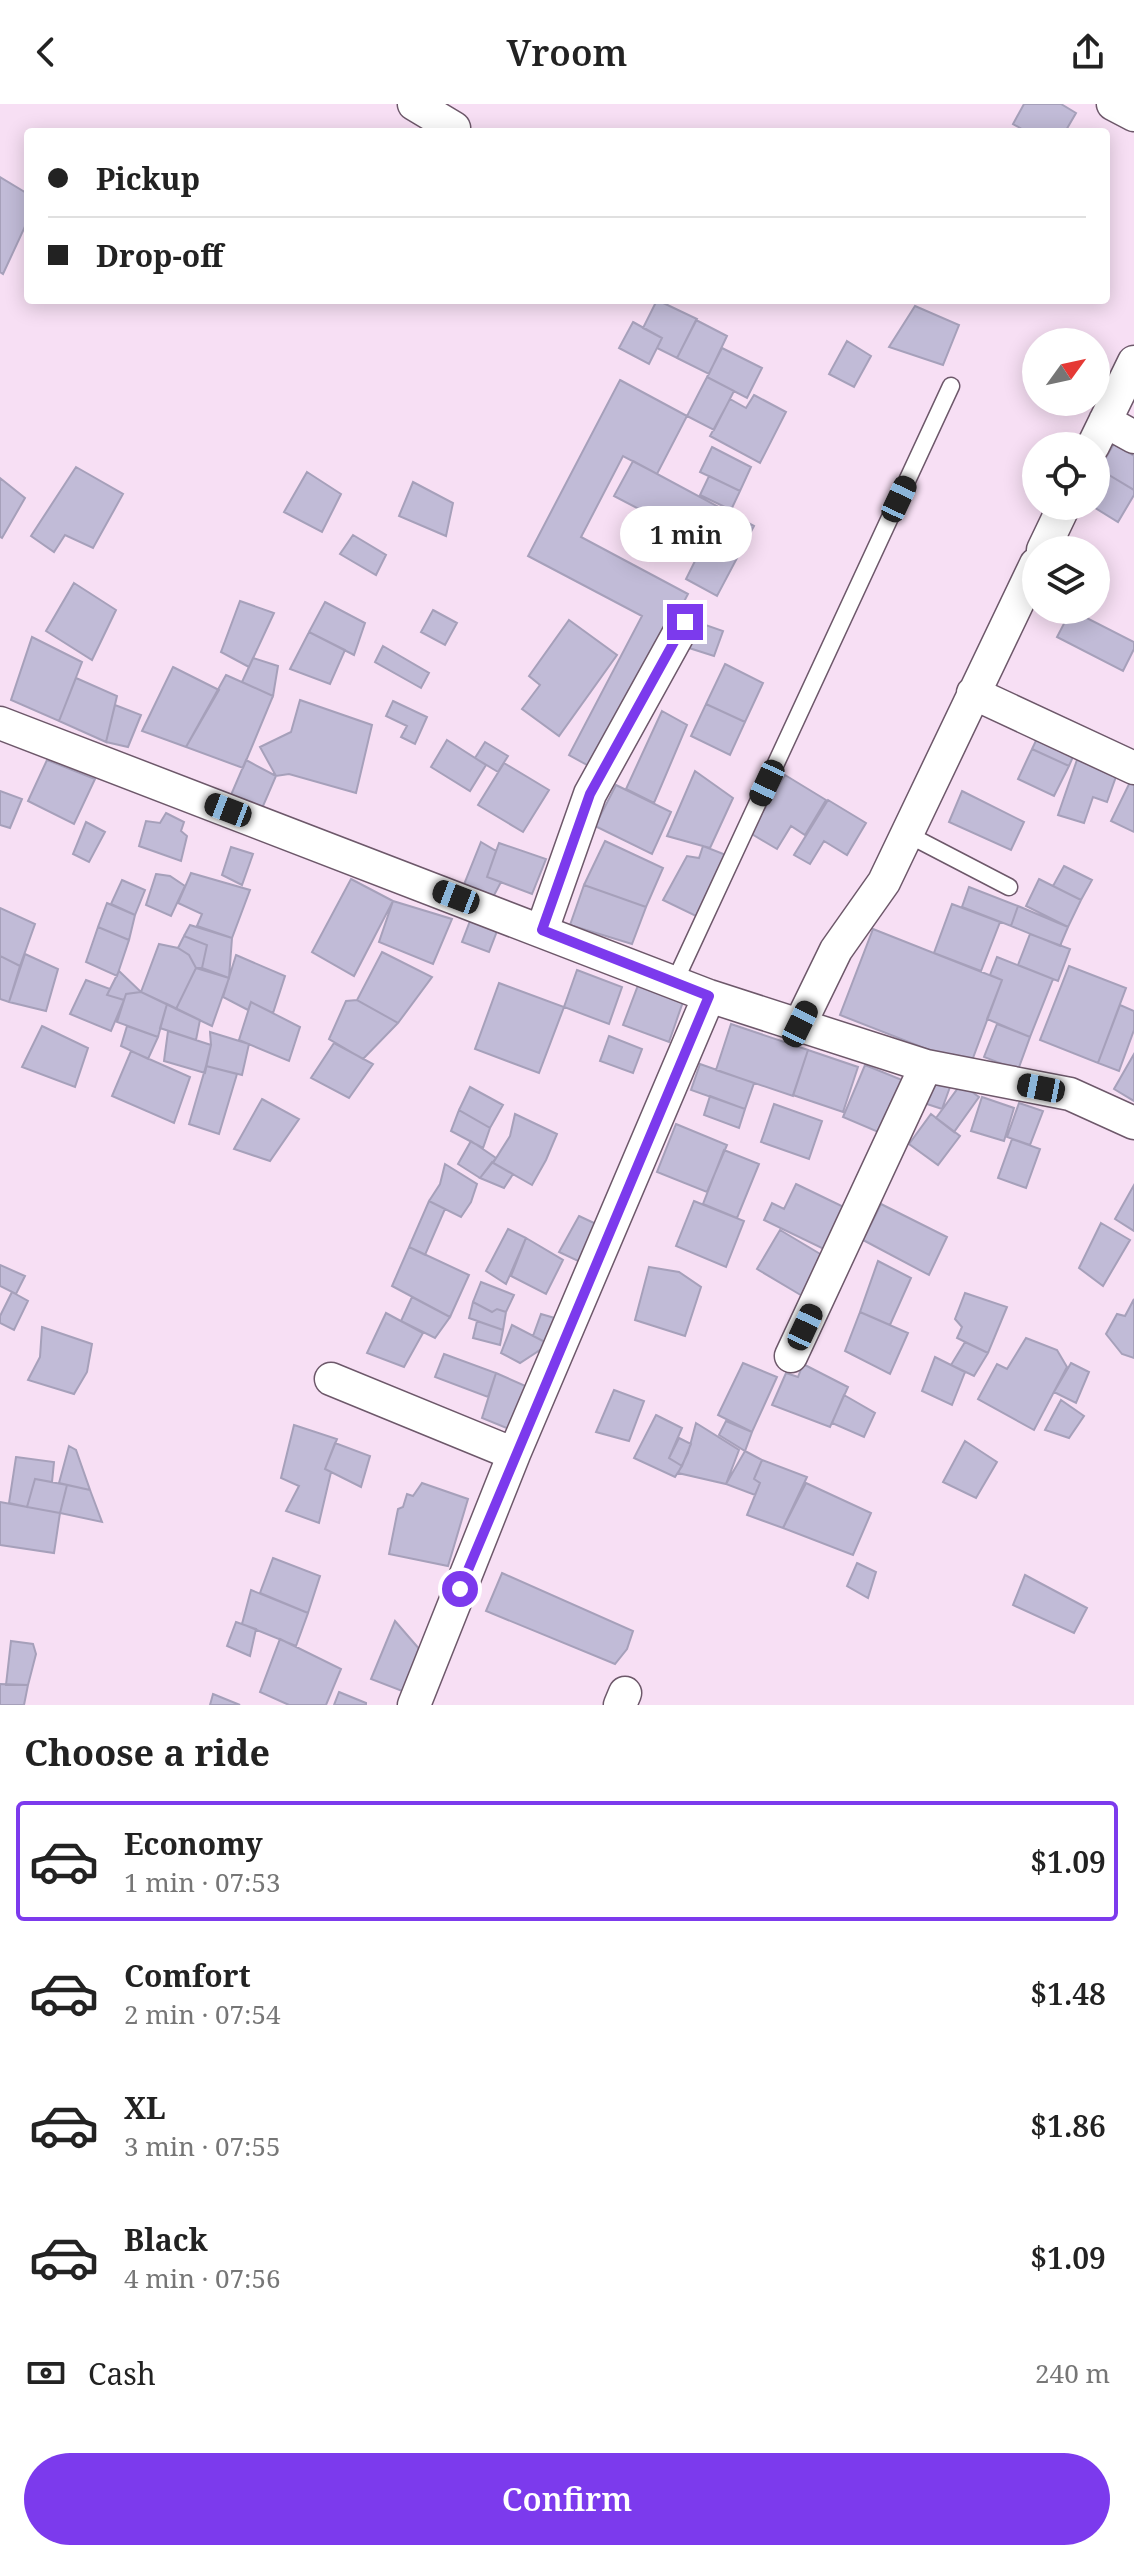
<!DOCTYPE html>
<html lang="en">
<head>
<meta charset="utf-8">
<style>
	:root { --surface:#fff; --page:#f2f2f2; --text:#222; --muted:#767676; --line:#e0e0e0; --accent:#7c3aed }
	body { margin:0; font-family:"Noto Serif",serif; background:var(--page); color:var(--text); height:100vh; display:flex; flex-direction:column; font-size:30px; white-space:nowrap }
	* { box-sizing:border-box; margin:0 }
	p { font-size:26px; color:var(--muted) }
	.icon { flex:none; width:44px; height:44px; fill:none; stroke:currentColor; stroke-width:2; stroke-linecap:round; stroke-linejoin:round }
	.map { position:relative; height:1601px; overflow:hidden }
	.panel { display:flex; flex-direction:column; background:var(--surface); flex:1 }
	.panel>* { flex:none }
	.banner { position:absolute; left:24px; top:24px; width:1086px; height:176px; border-radius:8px; box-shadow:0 4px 20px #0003; display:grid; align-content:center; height:176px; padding:0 24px; background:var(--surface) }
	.needle { width:52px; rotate:57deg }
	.buttons { position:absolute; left:1022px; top:224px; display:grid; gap:16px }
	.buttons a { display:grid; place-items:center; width:88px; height:88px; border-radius:50%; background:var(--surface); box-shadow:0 4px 20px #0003; font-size:40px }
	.end { position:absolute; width:36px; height:36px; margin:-18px; border:10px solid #7c3aed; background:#fff; box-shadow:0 0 0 4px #fff }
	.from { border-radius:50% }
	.bubble { position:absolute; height:56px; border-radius:28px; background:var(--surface); box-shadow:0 4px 20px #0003; font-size:26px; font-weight:600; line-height:56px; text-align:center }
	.car { position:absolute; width:24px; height:48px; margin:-24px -12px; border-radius:10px; box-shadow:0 0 6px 2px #0007; background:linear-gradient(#222 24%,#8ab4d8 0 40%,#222 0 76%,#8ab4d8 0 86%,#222 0) }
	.banner b { display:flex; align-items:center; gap:28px; height:76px; font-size:30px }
	.banner b+b { border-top:2px solid var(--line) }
	.banner i { width:20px; height:20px; background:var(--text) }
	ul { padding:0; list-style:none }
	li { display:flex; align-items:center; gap:24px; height:120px; margin:0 16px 12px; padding:0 8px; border:4px solid transparent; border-radius:8px }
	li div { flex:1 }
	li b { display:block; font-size:30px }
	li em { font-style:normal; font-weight:600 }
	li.on { border-color:var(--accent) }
	li>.icon { width:72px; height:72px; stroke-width:1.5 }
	h2 { padding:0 24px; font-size:36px; line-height:96px }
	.pay { display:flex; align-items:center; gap:20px; height:88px; padding:0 24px; font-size:30px }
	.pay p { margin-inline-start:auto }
	.button { display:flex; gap:16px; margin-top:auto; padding:16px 24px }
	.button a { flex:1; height:92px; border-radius:48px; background:var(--accent); color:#fff; font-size:32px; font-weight:600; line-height:92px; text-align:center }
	header { display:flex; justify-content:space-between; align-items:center; height:104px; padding:0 24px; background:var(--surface); font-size:36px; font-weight:600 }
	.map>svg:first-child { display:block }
	.building { fill:#c1bbd7; stroke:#a6a0ba; stroke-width:2 }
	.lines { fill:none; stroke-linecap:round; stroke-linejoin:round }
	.service-casing { stroke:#6d586a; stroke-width:19 }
	.minor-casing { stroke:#6d586a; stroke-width:35 }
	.service { stroke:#fff; stroke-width:16 }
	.minor { stroke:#fff; stroke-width:32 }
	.route { stroke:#7c3aed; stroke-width:10 }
</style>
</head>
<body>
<header><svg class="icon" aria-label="back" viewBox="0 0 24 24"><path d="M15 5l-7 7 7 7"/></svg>Vroom<svg class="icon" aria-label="share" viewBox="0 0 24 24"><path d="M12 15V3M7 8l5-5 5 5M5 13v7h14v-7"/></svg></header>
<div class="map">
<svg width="1134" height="1601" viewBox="0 0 1134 1601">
	<rect width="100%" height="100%" fill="#f7dff4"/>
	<!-- building -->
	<path class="building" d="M 1024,0 L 1061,0 L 1076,9 L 1065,28 L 1027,28 L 1013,20 Z
		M 0,73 L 28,90 L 28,116 L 3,170 L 0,168 Z
		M 657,196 L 697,215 L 677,254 L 657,244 L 662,234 L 643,224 Z
		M 915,202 L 959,221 L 943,261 L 889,243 Z
		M 696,216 L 727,232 L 709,270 L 677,254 Z
		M 633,218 L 662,234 L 649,260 L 619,244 Z
		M 847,237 L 871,252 L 854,283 L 829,270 Z
		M 722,244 L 762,264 L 747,294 L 707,273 Z
		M 707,273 L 734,287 L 714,326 L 687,312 Z
		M 620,276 L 687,312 L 657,370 L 623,352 L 581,433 L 688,490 L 596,666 L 569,651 L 642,512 L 528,452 Z
		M 754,291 L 786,308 L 760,359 L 710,332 L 730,295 L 746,304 Z
		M 1114,340 L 1134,352 L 1134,386 L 1099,365 Z
		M 712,343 L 751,363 L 740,387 L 700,368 Z
		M 633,357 L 754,422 L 717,492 L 686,475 L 704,439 L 614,392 Z
		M 76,363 L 123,390 L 93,444 L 65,431 L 54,448 L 31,432 Z
		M 1099,365 L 1134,386 L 1134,391 L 1118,418 L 1092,402 L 1096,402 L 1096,370 Z
		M 307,368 L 341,390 L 322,428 L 284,408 Z
		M 709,372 L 740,387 L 731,406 L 700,391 Z
		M 0,374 L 25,394 L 2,434 L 0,433 Z
		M 413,378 L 453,399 L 446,432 L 399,412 Z
		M 353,431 L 386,451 L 376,471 L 340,450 Z
		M 74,479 L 116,506 L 92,556 L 46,527 Z
		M 240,497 L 274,509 L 249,563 L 221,548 Z
		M 325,498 L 365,519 L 354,551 L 309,528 Z
		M 433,506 L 457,519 L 445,541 L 421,528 Z
		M 1071,506 L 1134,538 L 1134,545 L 1123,567 L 1057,533 Z
		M 569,516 L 617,551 L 559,632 L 522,605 L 540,581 L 529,572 Z
		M 694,517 L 723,527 L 714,552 L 686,543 Z
		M 309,528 L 345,546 L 330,580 L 290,565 Z
		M 32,533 L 82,558 L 59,617 L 11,596 Z
		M 383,542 L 429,569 L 421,584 L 375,558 Z
		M 253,554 L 278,562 L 273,592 L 242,578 Z
		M 725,560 L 763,579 L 745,618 L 706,600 Z
		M 173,563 L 219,586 L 186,643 L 142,627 Z
		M 226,571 L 273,592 L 243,664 L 186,643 Z
		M 76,574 L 117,592 L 106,638 L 59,617 Z
		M 300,596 L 372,621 L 356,689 L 289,670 L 276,672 L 260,643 L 291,628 Z
		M 393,597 L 427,613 L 415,640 L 401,633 L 407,622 L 386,612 Z
		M 706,600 L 745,618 L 730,651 L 691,632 Z
		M 115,601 L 141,611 L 128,643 L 106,638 Z
		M 662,607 L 687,621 L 654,699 L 626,685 Z
		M 1042,624 L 1078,641 L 1069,662 L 1032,645 Z
		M 447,636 L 486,661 L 470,687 L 431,663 Z
		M 485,638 L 508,652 L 498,668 L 475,654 Z
		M 1032,645 L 1069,662 L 1054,692 L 1018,675 Z
		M 1079,650 L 1119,664 L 1107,698 L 1093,693 L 1084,719 L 1058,711 Z
		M 47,656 L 95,675 L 74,720 L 28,697 Z
		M 246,656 L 276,672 L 260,709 L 228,698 Z
		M 504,659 L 549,686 L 523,728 L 478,701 Z
		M 695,667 L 733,694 L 710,744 L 667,732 Z
		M 1134,670 L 1134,728 L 1111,717 Z
		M 785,671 L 826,696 L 805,731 L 791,722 L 777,745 L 750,729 Z
		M 616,681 L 671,708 L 652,750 L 595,722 Z
		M 0,687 L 22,695 L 10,724 L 0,721 Z
		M 962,687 L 1024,718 L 1011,746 L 949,718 Z
		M 828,696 L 866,719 L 847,751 L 824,737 L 810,760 L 794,751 Z
		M 166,709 L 184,718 L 181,727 L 187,732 L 181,757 L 139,742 L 146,717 L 160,719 Z
		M 86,718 L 105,728 L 89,758 L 73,750 Z
		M 605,737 L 663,764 L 646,803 L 584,781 Z
		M 481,738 L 496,747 L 487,773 L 501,778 L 492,795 L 463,783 Z
		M 499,739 L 546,755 L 532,790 L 487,773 Z
		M 703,742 L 726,751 L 698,813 L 663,796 L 687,752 L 699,754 Z
		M 231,743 L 253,750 L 242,781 L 222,771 Z
		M 1064,762 L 1092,776 L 1081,796 L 1053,782 Z
		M 191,769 L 250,786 L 232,834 L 197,822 L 202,810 L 178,799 Z
		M 156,770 L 170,772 L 185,782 L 171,812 L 146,801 Z
		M 351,775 L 393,797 L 354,872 L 312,848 Z
		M 1039,775 L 1081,796 L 1068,823 L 1026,802 Z
		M 122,776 L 145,786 L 135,811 L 111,800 Z
		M 584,781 L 646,803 L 632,840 L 570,821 Z
		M 969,783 L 1018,802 L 1011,822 L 962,803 Z
		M 393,797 L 452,815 L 433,860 L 379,838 Z
		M 107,799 L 135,811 L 129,836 L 98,823 Z
		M 952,800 L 1000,818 L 981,867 L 934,849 Z
		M 1018,802 L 1068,823 L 1060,842 L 1011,822 Z
		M 0,804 L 35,820 L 20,862 L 0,852 Z
		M 470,817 L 497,827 L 489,848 L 462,838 Z
		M 190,821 L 232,834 L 229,874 L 202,864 L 207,841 L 184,832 Z
		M 98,823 L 129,836 L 117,872 L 86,858 Z
		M 873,825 L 1002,876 L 970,962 L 840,911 Z
		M 1030,830 L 1070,845 L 1058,877 L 1018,861 Z
		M 184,832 L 207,841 L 202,864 L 196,864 L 189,851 L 178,844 Z
		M 159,840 L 178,844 L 189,851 L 196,864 L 176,905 L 141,888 Z
		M 382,848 L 432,873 L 398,919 L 357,896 Z
		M 25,850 L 58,865 L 46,907 L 9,898 Z
		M 236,851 L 285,872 L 273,909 L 251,898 L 248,906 L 223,893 Z
		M 0,852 L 20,862 L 9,898 L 0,895 Z
		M 997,853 L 1053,875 L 1030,933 L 987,915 L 1002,876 L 990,871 Z
		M 1069,862 L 1126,884 L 1098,959 L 1040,936 Z
		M 196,864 L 229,874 L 212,922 L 176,905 Z
		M 577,866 L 622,883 L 609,920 L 564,903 Z
		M 119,867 L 141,888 L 126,890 L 124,896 L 107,891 Z
		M 86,876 L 110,885 L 107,891 L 124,896 L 111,927 L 70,910 Z
		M 640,876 L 685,892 L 669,938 L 623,921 Z
		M 499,879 L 564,903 L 539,969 L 475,945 Z
		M 141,888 L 167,900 L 158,933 L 117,918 L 126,890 Z
		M 357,896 L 398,919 L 363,955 L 329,935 L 346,897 Z
		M 251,898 L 300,923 L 289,957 L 239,936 Z
		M 167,900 L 200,916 L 196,936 L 160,924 Z
		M 1120,901 L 1134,907 L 1134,926 L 1119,967 L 1098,959 Z
		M 731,920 L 808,946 L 793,992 L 716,966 Z
		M 997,920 L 1030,933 L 1018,966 L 984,953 Z
		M 42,922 L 88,944 L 75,983 L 22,963 Z
		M 127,922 L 158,933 L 148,955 L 121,942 Z
		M 168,927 L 211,941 L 205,969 L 164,957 Z
		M 210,928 L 249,940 L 242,971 L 206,962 L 211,941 Z
		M 609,932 L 642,945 L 633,969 L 600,957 Z
		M 334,939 L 373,960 L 349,994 L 311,974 Z
		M 808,946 L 858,963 L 843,1008 L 793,991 Z
		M 131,947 L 190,973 L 174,1019 L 112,992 Z
		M 1134,950 L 1134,997 L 1114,985 Z
		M 700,960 L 754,979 L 745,1005 L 691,986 Z
		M 865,961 L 912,980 L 890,1033 L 843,1013 Z
		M 206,962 L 237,970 L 219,1030 L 189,1020 Z
		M 928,976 L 950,983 L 942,1005 L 921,998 Z
		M 961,980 L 979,993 L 954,1028 L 936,1014 Z
		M 470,983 L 503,1001 L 490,1024 L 459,1006 Z
		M 710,992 L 745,1005 L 739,1024 L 704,1011 Z
		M 982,993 L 1014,1004 L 1004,1037 L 971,1027 Z
		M 262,995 L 299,1015 L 270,1057 L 234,1045 Z
		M 1019,999 L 1043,1007 L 1030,1041 L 1007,1033 Z
		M 774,1000 L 822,1017 L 809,1055 L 761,1038 Z
		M 459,1006 L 490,1024 L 483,1044 L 451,1027 Z
		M 515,1010 L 557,1030 L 546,1056 L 532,1081 L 493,1059 L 510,1032 Z
		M 931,1010 L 960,1032 L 938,1061 L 909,1040 Z
		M 676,1020 L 727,1041 L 707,1088 L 657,1068 Z
		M 1012,1035 L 1040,1045 L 1026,1084 L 998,1074 Z
		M 471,1037 L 496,1054 L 480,1074 L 458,1060 Z
		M 724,1046 L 759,1060 L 737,1114 L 703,1100 Z
		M 492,1058 L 513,1070 L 504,1084 L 480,1074 Z
		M 445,1060 L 477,1080 L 471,1098 L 461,1113 L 429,1097 L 440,1080 Z
		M 796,1080 L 852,1107 L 832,1149 L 764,1116 L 772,1099 L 784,1105 Z
		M 1134,1081 L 1134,1127 L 1115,1115 Z
		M 429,1097 L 445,1105 L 425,1151 L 409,1143 Z
		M 694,1097 L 744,1117 L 726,1163 L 676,1142 Z
		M 881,1100 L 947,1133 L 929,1171 L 863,1136 Z
		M 579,1112 L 607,1125 L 591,1163 L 559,1148 Z
		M 1101,1119 L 1130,1136 L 1103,1182 L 1079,1164 Z
		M 508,1125 L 526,1134 L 506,1180 L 486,1167 Z
		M 780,1126 L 827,1154 L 804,1193 L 757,1165 Z
		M 526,1134 L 563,1156 L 546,1190 L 511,1172 Z
		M 409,1143 L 469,1171 L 450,1213 L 392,1182 Z
		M 878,1157 L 911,1174 L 890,1221 L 860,1208 Z
		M 0,1161 L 25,1172 L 16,1190 L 0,1182 Z
		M 649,1163 L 679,1168 L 701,1183 L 685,1232 L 635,1216 Z
		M 481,1178 L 514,1191 L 506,1208 L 497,1205 L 492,1208 L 473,1198 Z
		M 12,1188 L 28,1197 L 14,1226 L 0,1219 L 0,1212 Z
		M 965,1189 L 1007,1203 L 988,1249 L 957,1234 L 962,1223 L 955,1215 Z
		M 412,1193 L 450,1213 L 435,1234 L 401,1217 Z
		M 1134,1195 L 1134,1254 L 1122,1250 L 1106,1230 L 1117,1210 L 1125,1212 Z
		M 473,1198 L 492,1208 L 497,1205 L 506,1208 L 503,1226 L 469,1214 Z
		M 860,1208 L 908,1229 L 890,1270 L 845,1247 Z
		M 386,1209 L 423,1229 L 404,1263 L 367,1249 Z
		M 541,1210 L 558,1215 L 549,1240 L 533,1232 Z
		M 477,1217 L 503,1226 L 500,1241 L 473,1234 Z
		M 512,1221 L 549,1240 L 520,1259 L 501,1249 Z
		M 42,1223 L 92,1240 L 87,1268 L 74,1290 L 28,1276 L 40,1253 Z
		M 1026,1234 L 1057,1246 L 1067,1263 L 1034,1326 L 978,1295 L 997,1260 L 1007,1265 Z
		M 965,1238 L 988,1249 L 974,1272 L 951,1261 Z
		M 444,1250 L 496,1269 L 488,1293 L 435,1273 Z
		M 935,1253 L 965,1268 L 952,1301 L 922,1287 Z
		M 743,1259 L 777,1273 L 752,1328 L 718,1311 Z
		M 1071,1259 L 1089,1268 L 1076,1299 L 1054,1288 Z
		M 803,1260 L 848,1283 L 830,1323 L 772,1301 L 786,1269 L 798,1273 Z
		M 496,1269 L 530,1284 L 514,1327 L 482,1314 Z
		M 614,1286 L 644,1297 L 629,1337 L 596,1328 Z
		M 844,1291 L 875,1309 L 864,1333 L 832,1319 Z
		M 1061,1296 L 1084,1312 L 1069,1334 L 1045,1326 Z
		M 656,1311 L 682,1324 L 669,1354 L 682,1362 L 675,1373 L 634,1354 Z
		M 726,1317 L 752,1328 L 745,1347 L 719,1331 Z
		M 696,1319 L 739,1346 L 726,1380 L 678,1369 L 688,1349 Z
		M 294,1321 L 337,1335 L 325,1365 L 331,1368 L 319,1419 L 286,1407 L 299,1382 L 281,1374 Z
		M 679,1334 L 691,1340 L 682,1362 L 669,1354 Z
		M 965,1337 L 997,1358 L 976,1394 L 943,1378 Z
		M 335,1339 L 370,1352 L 361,1383 L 325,1365 Z
		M 69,1342 L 76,1346 L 90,1386 L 59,1379 Z
		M 745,1347 L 762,1356 L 754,1375 L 760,1379 L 755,1391 L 726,1380 Z
		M 16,1353 L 54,1358 L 52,1378 L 35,1375 L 27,1403 L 9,1399 Z
		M 762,1356 L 807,1373 L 783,1424 L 747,1411 L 760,1379 L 754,1375 Z
		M 35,1375 L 67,1381 L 60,1409 L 27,1403 Z
		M 422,1379 L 468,1395 L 448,1462 L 389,1450 L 398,1405 L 403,1403 L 407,1390 L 413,1392 Z
		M 806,1379 L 871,1409 L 853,1451 L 783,1424 Z
		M 67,1381 L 90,1386 L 102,1418 L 60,1409 Z
		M 0,1398 L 60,1409 L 54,1449 L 0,1441 Z
		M 273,1454 L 320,1472 L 308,1509 L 260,1489 Z
		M 857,1459 L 876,1468 L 868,1494 L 847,1482 Z
		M 502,1469 L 633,1527 L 627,1545 L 615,1560 L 486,1507 Z
		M 1025,1471 L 1087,1504 L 1074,1529 L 1013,1501 Z
		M 251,1486 L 308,1509 L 296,1542 L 242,1520 Z
		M 395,1517 L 427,1554 L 410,1590 L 371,1575 Z
		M 236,1518 L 256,1525 L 250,1552 L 227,1542 Z
		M 280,1535 L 341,1565 L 326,1601 L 289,1601 L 260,1588 Z
		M 11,1537 L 33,1540 L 36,1550 L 28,1581 L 6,1581 Z
		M 0,1580 L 28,1581 L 24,1601 L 0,1601 Z
		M 339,1588 L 366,1599 L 366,1601 L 334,1601 Z
		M 213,1590 L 240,1601 L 210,1601 Z"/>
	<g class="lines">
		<!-- service casing -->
		<g class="service-casing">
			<path id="service" d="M 907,730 L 1009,783
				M 675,877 L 951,282"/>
		</g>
		<!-- minor casing -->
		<g class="minor-casing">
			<path id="minor" d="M 414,0 L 454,24
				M 1113,0 L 1134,11
				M 1105,317 L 1134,333
				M 1093,342 L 1134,258
				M 1043,446 L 1064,402
				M 973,589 L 1134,664
				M 0,619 L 709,892 L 926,962 L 1070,990 L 1134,1019
				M 542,826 L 590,690 L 685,518
				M 800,920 L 836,846 L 884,778 L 1036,460
				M 791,1252 L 926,962
				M 331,1275 L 514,1350
				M 414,1601 L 514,1350 L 709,892
				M 620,1601 L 625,1589"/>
		</g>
		<!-- service -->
		<use href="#service" class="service"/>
		<!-- minor -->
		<use href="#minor" class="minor"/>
	</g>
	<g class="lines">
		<!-- route -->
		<path class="route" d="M 460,1485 L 709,892 L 542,826 L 590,690 L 685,518"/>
	</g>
</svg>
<div class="buttons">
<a><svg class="needle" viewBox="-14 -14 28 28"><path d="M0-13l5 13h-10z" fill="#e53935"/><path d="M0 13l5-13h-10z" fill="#767676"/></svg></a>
<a><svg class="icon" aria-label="locate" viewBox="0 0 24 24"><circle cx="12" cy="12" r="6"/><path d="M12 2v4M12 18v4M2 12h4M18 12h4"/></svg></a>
<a><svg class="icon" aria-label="layers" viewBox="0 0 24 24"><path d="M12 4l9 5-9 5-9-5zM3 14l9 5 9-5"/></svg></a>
</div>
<i class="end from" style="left:460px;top:1485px"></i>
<i class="end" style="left:685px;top:518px"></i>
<div class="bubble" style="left:620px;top:402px;width:132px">1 min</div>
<i class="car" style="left:899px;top:395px;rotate:25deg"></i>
<i class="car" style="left:767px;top:679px;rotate:205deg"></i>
<i class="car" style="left:228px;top:706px;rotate:291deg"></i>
<i class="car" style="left:456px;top:793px;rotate:291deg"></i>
<i class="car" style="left:800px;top:920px;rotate:26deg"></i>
<i class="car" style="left:1041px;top:984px;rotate:281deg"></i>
<i class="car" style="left:805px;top:1223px;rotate:25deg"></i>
<div class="banner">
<b><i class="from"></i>Pickup</b>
<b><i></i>Drop-off</b>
</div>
</div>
<section class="panel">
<h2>Choose a ride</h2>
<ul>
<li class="on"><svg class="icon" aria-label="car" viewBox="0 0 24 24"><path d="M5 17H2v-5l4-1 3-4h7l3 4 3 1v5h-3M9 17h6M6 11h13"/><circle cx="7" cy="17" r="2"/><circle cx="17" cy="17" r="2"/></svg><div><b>Economy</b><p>1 min · 07:53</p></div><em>$1.09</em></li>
<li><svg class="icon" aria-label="car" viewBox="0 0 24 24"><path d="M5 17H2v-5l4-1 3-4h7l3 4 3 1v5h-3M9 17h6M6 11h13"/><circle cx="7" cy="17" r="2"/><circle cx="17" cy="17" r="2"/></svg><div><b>Comfort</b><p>2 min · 07:54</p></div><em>$1.48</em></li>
<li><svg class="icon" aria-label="car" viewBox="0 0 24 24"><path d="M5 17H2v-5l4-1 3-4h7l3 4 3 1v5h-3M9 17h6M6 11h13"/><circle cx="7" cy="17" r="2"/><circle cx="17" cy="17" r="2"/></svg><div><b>XL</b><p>3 min · 07:55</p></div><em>$1.86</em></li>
<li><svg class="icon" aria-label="car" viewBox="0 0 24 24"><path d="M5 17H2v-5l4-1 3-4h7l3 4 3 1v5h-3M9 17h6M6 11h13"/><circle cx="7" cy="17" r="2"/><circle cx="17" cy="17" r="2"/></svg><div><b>Black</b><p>4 min · 07:56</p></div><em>$1.09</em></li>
</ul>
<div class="pay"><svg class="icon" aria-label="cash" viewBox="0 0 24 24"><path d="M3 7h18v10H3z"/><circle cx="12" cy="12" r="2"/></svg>Cash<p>240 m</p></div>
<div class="button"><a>Confirm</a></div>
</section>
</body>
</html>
